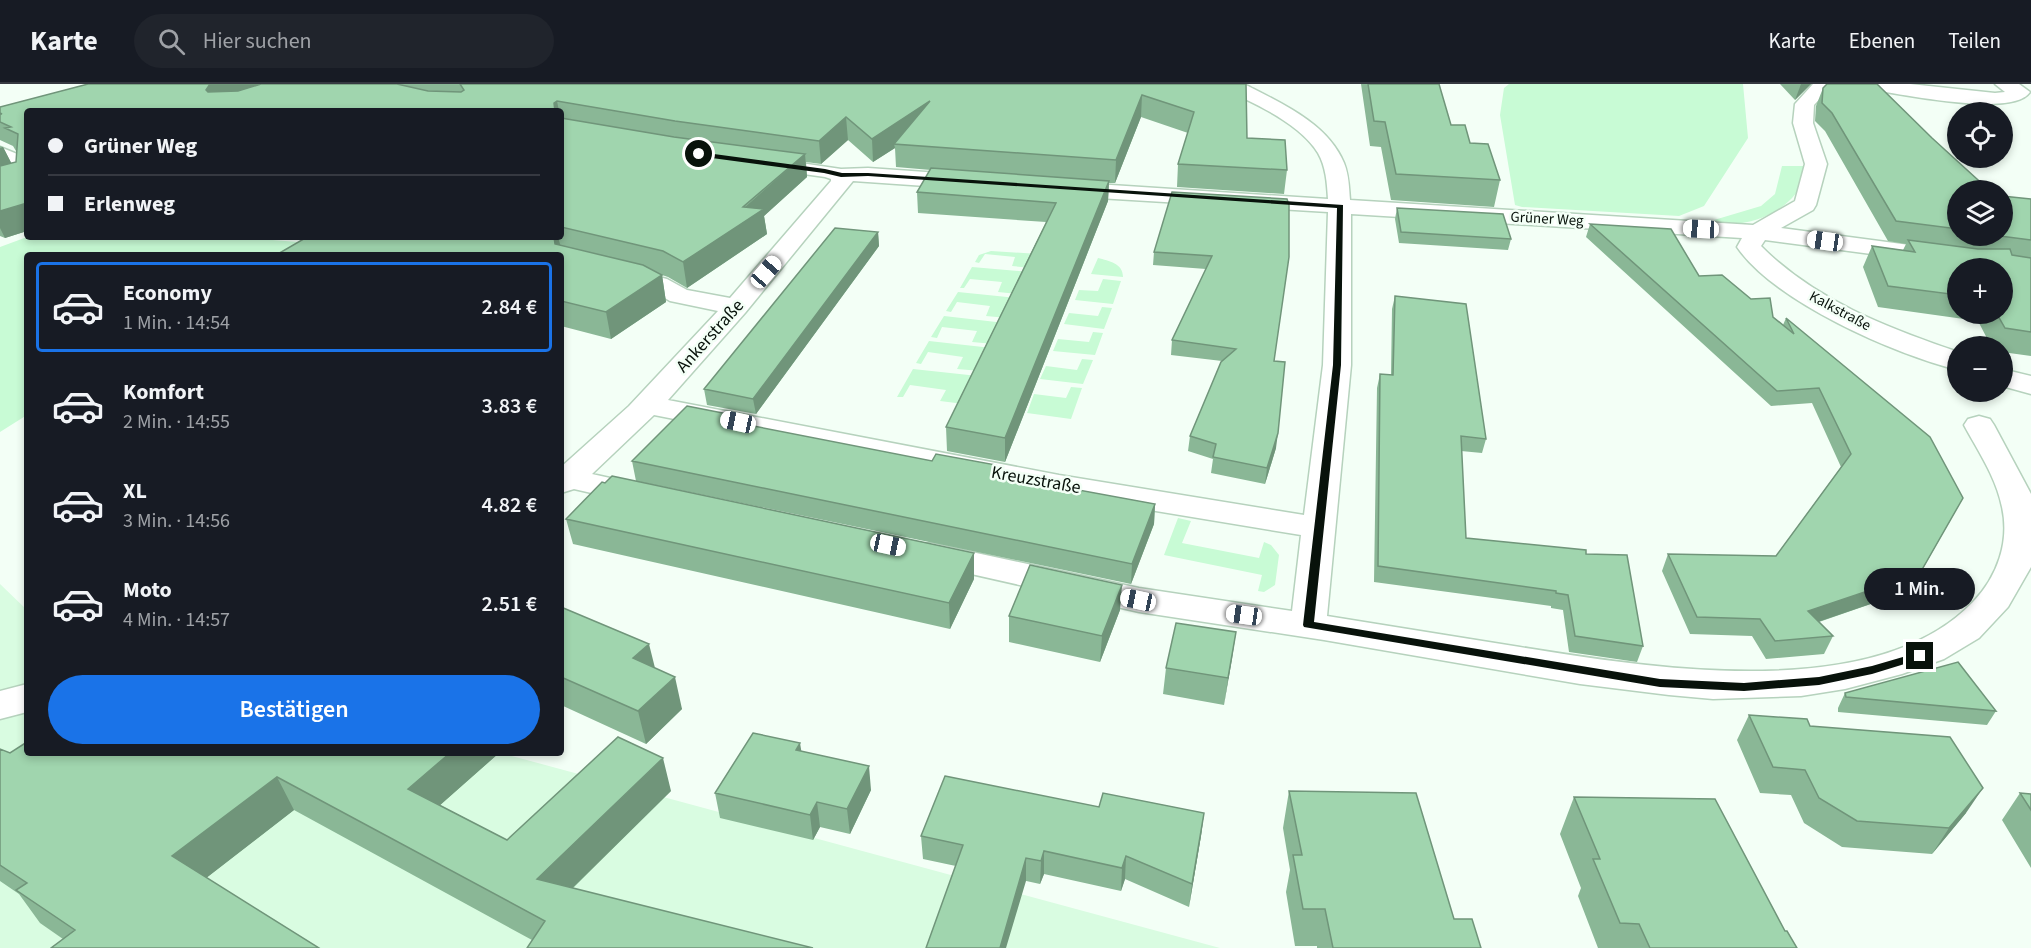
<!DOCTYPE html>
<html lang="de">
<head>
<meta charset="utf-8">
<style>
	:root { --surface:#171b24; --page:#20242c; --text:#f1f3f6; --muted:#9ea1a6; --line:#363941; --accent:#1a73e8 }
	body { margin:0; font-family:"Source Sans 3",sans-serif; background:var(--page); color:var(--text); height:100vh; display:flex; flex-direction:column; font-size:22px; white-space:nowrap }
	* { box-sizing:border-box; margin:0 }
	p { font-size:20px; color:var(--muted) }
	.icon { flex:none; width:33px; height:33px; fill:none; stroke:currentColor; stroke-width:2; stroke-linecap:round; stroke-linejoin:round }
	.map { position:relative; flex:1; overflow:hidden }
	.drawer { position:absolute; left:24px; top:168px; width:540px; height:504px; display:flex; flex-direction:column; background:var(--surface); border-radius:6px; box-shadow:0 3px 9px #0003 }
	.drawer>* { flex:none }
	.hud { position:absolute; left:24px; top:24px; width:540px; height:132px; border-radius:6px; box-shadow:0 3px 9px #0003; display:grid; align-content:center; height:132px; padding:0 24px; background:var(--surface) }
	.fabs { position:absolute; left:1947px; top:18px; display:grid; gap:12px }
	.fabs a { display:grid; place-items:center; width:66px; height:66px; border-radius:50%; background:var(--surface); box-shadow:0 3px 9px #0003; font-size:30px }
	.end { position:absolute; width:27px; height:27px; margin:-14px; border:8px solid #08120b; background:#fff; box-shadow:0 0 0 3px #fff }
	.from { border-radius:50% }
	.bubble { position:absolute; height:42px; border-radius:21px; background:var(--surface); box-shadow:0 3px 9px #0003; font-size:20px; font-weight:600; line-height:42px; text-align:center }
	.car { position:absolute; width:18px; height:36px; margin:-18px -9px; border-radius:8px; box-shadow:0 0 4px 2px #0007; background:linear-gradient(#fff 24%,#345 0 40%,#fff 0 76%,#345 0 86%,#fff 0) }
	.hud b { display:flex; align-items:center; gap:21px; height:57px; font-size:22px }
	.hud b+b { border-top:2px solid var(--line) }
	.hud i { width:15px; height:15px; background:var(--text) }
	ul { padding:10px 0 0; list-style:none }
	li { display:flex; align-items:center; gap:18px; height:90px; margin:0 12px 9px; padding:0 12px; border:3px solid transparent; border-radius:6px }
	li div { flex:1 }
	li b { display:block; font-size:22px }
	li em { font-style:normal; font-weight:600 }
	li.active { border-color:var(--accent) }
	li>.icon { width:54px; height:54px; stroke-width:1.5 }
	.primary-button { display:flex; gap:12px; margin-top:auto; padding:12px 24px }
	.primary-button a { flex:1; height:69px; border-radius:36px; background:var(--accent); color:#fff; font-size:24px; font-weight:600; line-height:69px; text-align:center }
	header { display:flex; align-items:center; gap:36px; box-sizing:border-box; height:84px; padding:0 30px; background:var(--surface); border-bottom:2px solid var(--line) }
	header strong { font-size:28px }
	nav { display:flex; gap:33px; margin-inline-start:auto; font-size:21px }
	.search { width:420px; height:54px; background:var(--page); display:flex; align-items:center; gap:15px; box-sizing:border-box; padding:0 21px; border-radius:33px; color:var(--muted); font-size:22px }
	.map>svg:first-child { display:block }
	.built { fill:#d9fce1 }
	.green { fill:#c8fbd5 }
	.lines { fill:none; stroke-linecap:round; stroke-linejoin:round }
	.minor-casing { stroke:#b6d2bd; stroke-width:3 }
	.minor { fill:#fff; fill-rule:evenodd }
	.wall { fill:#8ab796; fill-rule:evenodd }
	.shaded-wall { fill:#70957a }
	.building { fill:#a0d5ae; stroke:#70957a; stroke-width:1.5 }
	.route { fill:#08120b }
	.labels { text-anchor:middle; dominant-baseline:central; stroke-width:5; stroke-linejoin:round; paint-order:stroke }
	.far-street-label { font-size:15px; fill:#08120b; stroke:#f3fff6 }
	.street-label { font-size:18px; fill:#08120b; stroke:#f3fff6 }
</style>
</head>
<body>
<header>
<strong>Karte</strong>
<div class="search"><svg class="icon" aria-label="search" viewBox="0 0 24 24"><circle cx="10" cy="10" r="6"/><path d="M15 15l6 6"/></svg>Hier suchen</div>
<nav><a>Karte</a><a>Ebenen</a><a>Teilen</a></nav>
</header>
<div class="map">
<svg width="2031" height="864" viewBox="0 0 2031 864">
	<rect width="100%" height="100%" fill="#f3fff6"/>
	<!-- built -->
	<path class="built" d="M 0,500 L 27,526 L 27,669 L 501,669 L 1220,864 L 0,864 Z"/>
	<!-- green -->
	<path class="green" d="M 1509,0 L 1743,0 L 1748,54 L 1704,122 L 1679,132 L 1522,123 L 1515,121 L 1500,31 L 1504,4 Z
		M 1782,82 L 1803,82 C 1803,88 1804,96 1801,101 C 1789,128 1741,148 1714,136 L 1761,122 L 1775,110 Z
		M 27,153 L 236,153 L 310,159 L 290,171 L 27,171 L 27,331 L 0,348 L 0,163 Z
		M 991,167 L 1039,170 L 1032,184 L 1012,182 L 1015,173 L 985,170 L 979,179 L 975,178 L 979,171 Z
		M 1098,174 C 1109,177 1123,179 1123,193 L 1091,190 Z
		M 972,183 L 1030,188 L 1019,210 L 998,208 L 1002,198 L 970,195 L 964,204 L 960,204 Z
		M 1103,195 L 1121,197 L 1113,220 L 1075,216 L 1079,206 L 1098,207 Z
		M 958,208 L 1017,214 L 1007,234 L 986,232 L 990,222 L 957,218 L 951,228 L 946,227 Z
		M 1102,223 L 1112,224 L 1104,245 L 1064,240 L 1069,229 L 1098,232 Z
		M 944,232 L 1005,239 L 994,260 L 972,258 L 977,247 L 942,243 L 937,254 L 931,253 Z
		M 1093,248 L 1103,249 L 1095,271 L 1053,267 L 1058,255 L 1089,258 Z
		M 929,257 L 992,264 L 981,287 L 957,285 L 963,273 L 928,268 L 921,280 L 916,279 Z
		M 1082,275 L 1093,276 L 1083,300 L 1040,295 L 1046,282 L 1077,286 Z
		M 913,285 L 978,292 L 964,320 L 940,317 L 946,306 L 910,301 L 903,313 L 897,313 Z
		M 1071,303 L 1082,304 L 1071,335 L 1027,329 L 1034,310 L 1066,314 Z
		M 1178,434 L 1191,437 L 1182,459 L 1259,474 L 1264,458 L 1271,461 L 1279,471 L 1275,501 L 1264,508 L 1258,507 L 1262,491 L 1164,471 Z"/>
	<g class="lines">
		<!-- minor casing -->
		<g class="minor-casing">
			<path id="minor" d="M 1219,0 L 1243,0 L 1248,2 C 1283,20 1328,40 1344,79 C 1349,91 1349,104 1350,116 L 1753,141 L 1795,117 L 1805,80 L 1793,39 L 1795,20 L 1813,0 L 1848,0 L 1846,4 L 1826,8 L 1814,21 L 1813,39 L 1827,80 L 1816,121 L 1813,126 L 1781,144 L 1917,162 L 1926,164 L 1929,169 L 1926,174 L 1917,176 L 1765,156 L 1761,162 C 1814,216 1888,244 1958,268 L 1958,286 C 1894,270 1775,218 1737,163 L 1742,154 L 1351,130 L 1351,281 L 1327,532 C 1391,542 1455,553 1520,563 C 1646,583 1874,622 1973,518 C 1997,493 2010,458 2002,423 C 1996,393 1978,367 1964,341 L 1968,335 L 1979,332 L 1990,335 L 1994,341 L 2031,410 L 2031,483 L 2008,523 L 1979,554 L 1944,575 L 1902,590 L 1845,605 L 1801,612 L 1713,615 L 1669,611 L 1580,600 L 1324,556 L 1139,528 L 918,478 L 913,470 L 918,462 L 930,459 L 1139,504 L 1292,527 L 1301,451 L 1059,411 L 654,331 L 592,390 L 655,404 L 660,411 L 655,418 L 644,421 L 574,405 L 561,409 L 561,383 L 629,322 L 718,227 L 670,217 L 649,205 L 561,183 L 561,171 L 552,171 L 561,169 L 667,195 L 687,206 L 730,214 L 831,97 L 831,95 L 825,93 L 754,83 L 750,79 L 754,75 L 761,73 L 841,85 L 868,84 L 969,91 L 977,93 L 980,98 L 977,103 L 969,105 L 853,97 L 745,229 L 668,316 L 1059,391 L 1304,431 L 1323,281 L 1328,128 L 1065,112 L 1057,110 L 1054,105 L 1057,100 L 1065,98 L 1328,115 C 1327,99 1326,83 1318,69 C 1300,39 1252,18 1221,4 Z
				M 1864,0 L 1910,0 L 1995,9 L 2005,8 L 1995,0 L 2019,0 L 2030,8 C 2013,34 1902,10 1873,6 L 1866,4 Z
				M 0,63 L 27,74 L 27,88 L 0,77 Z
				M 2002,285 L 2031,292 L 2031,310 L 2002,302 Z
				M 27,600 L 27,628 L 0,635 L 0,607 Z"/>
		</g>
		<!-- minor -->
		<use href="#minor" class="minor"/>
	</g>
	<!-- wall -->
	<path class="wall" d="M 88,0 L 1246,0 L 1247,54 L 1287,86 L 1284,110 L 1177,103 L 1178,80 L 1188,49 L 1141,33 L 1115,99 L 1109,99 L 1108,117 L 1005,378 L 947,367 L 946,343 L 1046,138 L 918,129 L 917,108 L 931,86 L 896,83 L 895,64 L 873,78 L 848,56 L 821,80 L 806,78 L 807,93 L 764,132 L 767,150 L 687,204 L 668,193 L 662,191 L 666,218 L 611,255 L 561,242 L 561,171 L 307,153 L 561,153 L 561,27 L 27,27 L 27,147 L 5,154 L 0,152 L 0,62 L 3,63 L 11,79 L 16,78 L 17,68 L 16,67 L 13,62 L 0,56 L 0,23 Z
		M 1361,0 L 1439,0 L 1451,41 L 1470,59 L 1500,96 L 1494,123 L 1391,116 L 1381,63 L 1370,62 Z
		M 1780,0 L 1811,0 L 1795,16 Z
		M 1823,4 L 1958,106 L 1958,152 L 2002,152 L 2031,115 L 2031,272 L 2002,268 L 2002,262 L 1991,262 L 1978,237 L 1878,223 L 1863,183 L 1872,162 L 1903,166 L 1906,160 L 1888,157 L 1825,47 L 1815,37 L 1816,22 ZM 1958,184 L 2002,230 L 1958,230 Z
		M 1287,115 L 1274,277 L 1276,364 L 1265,400 L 1211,389 L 1213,375 L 1188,367 L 1190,352 L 1222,277 L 1171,271 L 1172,256 L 1206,185 L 1153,181 L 1154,168 Z
		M 1397,124 L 1511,155 L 1508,166 L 1399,159 L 1395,135 Z
		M 1590,140 L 1699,192 L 1773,233 L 1783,241 L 1786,234 L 1963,414 L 1903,520 L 1891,513 L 1819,538 L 1833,552 L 1824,570 L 1766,575 L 1752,552 L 1690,550 L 1662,487 L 1668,470 L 1776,472 L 1841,383 L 1812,319 L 1771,322 L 1586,153 Z
		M 878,148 L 879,162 L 756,330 L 707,321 L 704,305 Z
		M 1395,212 L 1486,355 L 1482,369 L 1461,367 L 1466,454 L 1586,470 L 1643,562 L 1637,578 L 1569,568 L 1563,526 L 1551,524 L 1551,522 L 1374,498 L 1377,304 L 1380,290 L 1391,291 L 1392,225 Z
		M 738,332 L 739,340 L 932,377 L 996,381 L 996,391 L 1155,420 L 1154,440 L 1131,500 L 636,397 L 632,377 Z
		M 605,399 L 974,469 L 974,495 L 950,545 L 573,460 L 566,435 Z
		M 561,523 L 655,584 L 682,625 L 646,660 L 561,621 Z
		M 1120,526 L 1100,578 L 1009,558 L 1009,532 Z
		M 1236,548 L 1224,621 L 1163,610 L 1166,584 Z
		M 1845,609 L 1996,627 L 1987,641 L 1838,628 L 1838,624 Z
		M 1749,631 L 1810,642 L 1966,729 L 1932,770 L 1842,763 L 1804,739 L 1791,711 L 1760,709 L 1737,656 Z
		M 0,665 L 10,669 L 499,669 L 440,721 L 507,756 L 671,707 L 573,804 L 532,856 L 294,726 L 206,794 L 63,855 L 40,839 L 19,810 L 0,797 Z
		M 802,667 L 871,706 L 850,750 L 820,743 L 813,756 L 720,734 L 715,709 Z
		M 1289,707 L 1454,835 L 1481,864 L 1317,864 L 1317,862 L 1295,862 L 1286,808 L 1290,786 L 1283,744 Z
		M 2020,709 L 2031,710 L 2031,784 L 2002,736 Z
		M 1574,713 L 1785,847 L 1797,864 L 1598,864 L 1578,812 L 1581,804 L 1560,750 Z
		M 1099,723 L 1204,729 L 1201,752 L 1189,823 L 1125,795 L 1121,807 L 1044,790 L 1040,800 L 923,775 L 921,752 Z"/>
	<!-- shaded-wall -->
	<path class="shaded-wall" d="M 210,0 L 282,0 L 218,21 L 206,6 Z
		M 1801,0 L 1811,0 L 1795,16 Z
		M 1142,11 L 1141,33 L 1115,99 L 1116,76 Z
		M 557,17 L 559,27 L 555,27 L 554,19 Z
		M 930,17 L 894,60 L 895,64 L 873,78 L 872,55 Z
		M 846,33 L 848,56 L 821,80 L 819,57 Z
		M 3,63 L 15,86 L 0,91 L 0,64 Z
		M 805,70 L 807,93 L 764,132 L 767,150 L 687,204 L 683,178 Z
		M 1109,97 L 1108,117 L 1005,378 L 1005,354 Z
		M 27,119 L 27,147 L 5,154 L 0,144 L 0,127 Z
		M 878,148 L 879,162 L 756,330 L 753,315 Z
		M 546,153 L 558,153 L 562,167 Z
		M 662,191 L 666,218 L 611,255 L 606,228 Z
		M 738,332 L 741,350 L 733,338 Z
		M 1278,349 L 1276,364 L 1265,400 L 1267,384 Z
		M 996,381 L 996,401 L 992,390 Z
		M 1155,420 L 1154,440 L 1131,500 L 1132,480 Z
		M 974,469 L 974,495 L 950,545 L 949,519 Z
		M 1900,496 L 1891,513 L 1800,544 L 1808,527 Z
		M 1122,501 L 1120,526 L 1100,578 L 1102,552 Z
		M 1236,548 L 1232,575 L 1224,621 L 1228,594 Z
		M 649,560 L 657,592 L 633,574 Z
		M 675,593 L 682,625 L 646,660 L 638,627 Z
		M 800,659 L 804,683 L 796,666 Z
		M 450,669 L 499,669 L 421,738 L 408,705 Z
		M 663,674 L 671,707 L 549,827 L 537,795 Z
		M 869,682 L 871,706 L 850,750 L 847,725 Z
		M 277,693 L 294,726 L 192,805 L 172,772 Z
		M 1983,704 L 1966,729 L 1932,770 L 1949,744 Z
		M 817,718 L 820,743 L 813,756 L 810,731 Z
		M 1204,729 L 1201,752 L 1189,823 L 1192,800 Z
		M 1044,767 L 1044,790 L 1040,800 L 1041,777 Z
		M 1126,772 L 1125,795 L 1121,807 L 1122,784 Z
		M 1026,774 L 1026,797 L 1006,864 L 1000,864 Z"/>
	<!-- building -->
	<path class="building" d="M 88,0 L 210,0 L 206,6 L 208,8 L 238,7 L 261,0 L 397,0 L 428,7 L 461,8 L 464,6 L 460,0 L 1246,0 L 1247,54 L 1285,56 L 1287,86 L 1178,80 L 1194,28 L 1142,11 L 1116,76 L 894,60 L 930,17 L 872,55 L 846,33 L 819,57 L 675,37 L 557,17 L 554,19 L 555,27 L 27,27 L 27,119 L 0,127 L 0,82 L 16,78 L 18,50 L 5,44 L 11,43 L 0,38 L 0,30 L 2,30 L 0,29 L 0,23 Z
		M 1368,0 L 1439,0 L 1451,41 L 1465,41 L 1470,59 L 1488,60 L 1500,96 L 1396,90 L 1385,38 L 1374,37 Z
		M 1827,0 L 1877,0 L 1932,54 L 1989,106 L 1958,106 L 1958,145 L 1896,137 L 1832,29 L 1822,19 L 1823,4 Z
		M 561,34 L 674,53 L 805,70 L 743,123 L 764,125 L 683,178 L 663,167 L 561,143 Z
		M 931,84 L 1109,97 L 1005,354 L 946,343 L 1056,119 L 917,108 Z
		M 1172,108 L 1287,115 L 1289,121 L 1289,173 L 1274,277 L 1285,278 L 1278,349 L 1267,384 L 1213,373 L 1216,360 L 1190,352 L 1221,278 L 1236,265 L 1172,256 L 1212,172 L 1154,168 Z
		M 2002,112 L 2031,115 L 2031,156 L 2000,152 L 2002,152 Z
		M 1397,124 L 1503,130 L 1511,155 L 1401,148 Z
		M 1590,140 L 1671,145 L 1699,192 L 1722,191 L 1751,215 L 1770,214 L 1773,233 L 1794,250 L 1786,234 L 1930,353 L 1963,414 L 1912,503 L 1900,496 L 1808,527 L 1833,552 L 1775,557 L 1760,535 L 1697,533 L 1668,470 L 1776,472 L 1851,370 L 1819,304 L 1777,307 Z
		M 835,144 L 878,148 L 753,315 L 704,305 Z
		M 307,153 L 554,153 L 555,160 L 643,181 L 662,191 L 606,228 L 561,217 L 561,171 L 276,171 Z
		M 1908,156 L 1978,165 L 2010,165 L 2012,171 L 2031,174 L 2031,248 L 2005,244 L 1997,230 L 2002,230 L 2002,184 L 1958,184 L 1958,211 L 1888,202 L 1872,162 L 1915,168 Z
		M 1395,212 L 1466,220 L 1486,355 L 1461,352 L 1466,454 L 1586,466 L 1586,470 L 1627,471 L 1643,562 L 1575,552 L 1568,511 L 1556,509 L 1556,507 L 1378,482 L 1380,290 L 1393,291 Z
		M 687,322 L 738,332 L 733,338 L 932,377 L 936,370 L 996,381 L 992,390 L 1155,420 L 1132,480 L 632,377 Z
		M 612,392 L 974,469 L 949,519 L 566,435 L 602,398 L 605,399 Z
		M 1030,481 L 1122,501 L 1102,552 L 1009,532 Z
		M 561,523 L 649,560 L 633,574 L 675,593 L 638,627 L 561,593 Z
		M 1176,539 L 1236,548 L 1228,594 L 1166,584 Z
		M 1958,578 L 1996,627 L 1846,613 L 1845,609 Z
		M 1749,631 L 1807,635 L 1810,642 L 1950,653 L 1983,704 L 1949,744 L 1857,737 L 1819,714 L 1805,686 L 1773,683 Z
		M 753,649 L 800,659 L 796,666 L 869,682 L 847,725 L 817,718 L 810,731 L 715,709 Z
		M 618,653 L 663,674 L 537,795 L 813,864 L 527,864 L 545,837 L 277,693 L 172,772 L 319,864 L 51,864 L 75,846 L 16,806 L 27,799 L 0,781 L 0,665 L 10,669 L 27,658 L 27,669 L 450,669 L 408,705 L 507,756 Z
		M 945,692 L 1099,723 L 1103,709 L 1204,729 L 1192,800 L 1126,772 L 1122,784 L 1044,767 L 1041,777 L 1026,774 L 1000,864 L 926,864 L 963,761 L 921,752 Z
		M 1289,707 L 1416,709 L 1454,835 L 1472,835 L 1481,864 L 1333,864 L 1325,825 L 1303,825 L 1293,771 L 1302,771 Z
		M 2020,709 L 2031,710 L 2031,726 Z
		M 1574,713 L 1715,715 L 1785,847 L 1787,847 L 1797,864 L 1650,864 L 1639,840 L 1620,839 L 1593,775 L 1600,775 Z"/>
	<!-- route -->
	<path class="route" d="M 699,68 L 825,85 L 842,89 L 868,89 L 1343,121 L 1341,281 L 1314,538 L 1660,595 L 1744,599 L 1819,593 L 1872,582 L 1920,568 L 1925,572 L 1924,574 L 1872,590 L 1819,601 L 1744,607 L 1660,603 L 1304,543 L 1303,541 L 1333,281 L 1337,124 L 868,92 L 841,93 L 824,89 L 697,72 Z"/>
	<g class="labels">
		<!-- far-street labels -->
		<g class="far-street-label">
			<text transform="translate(1547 135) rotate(3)">Grüner Weg</text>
			<text transform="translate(1840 227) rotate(28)">Kalkstraße</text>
		</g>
		<!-- street labels -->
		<g class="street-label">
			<text transform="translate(710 252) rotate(-48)">Ankerstraße</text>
			<text transform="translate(1036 396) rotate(10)">Kreuzstraße</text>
		</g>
	</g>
</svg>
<div class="fabs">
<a><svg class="icon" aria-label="locate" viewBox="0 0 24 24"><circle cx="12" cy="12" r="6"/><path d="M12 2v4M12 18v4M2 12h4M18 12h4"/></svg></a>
<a><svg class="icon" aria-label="layers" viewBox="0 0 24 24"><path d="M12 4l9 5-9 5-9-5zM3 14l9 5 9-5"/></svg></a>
<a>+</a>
<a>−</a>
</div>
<i class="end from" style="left:699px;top:70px"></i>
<i class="end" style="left:1920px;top:572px"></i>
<div class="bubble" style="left:1864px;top:484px;width:111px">1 Min.</div>
<i class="car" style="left:1701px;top:145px;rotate:273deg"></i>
<i class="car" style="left:1825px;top:157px;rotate:278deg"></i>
<i class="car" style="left:766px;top:188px;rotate:41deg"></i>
<i class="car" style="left:738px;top:338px;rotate:282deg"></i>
<i class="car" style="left:888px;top:461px;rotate:102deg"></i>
<i class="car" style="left:1138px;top:516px;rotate:282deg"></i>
<i class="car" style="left:1244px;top:531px;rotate:278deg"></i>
<div class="hud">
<b><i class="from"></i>Grüner Weg</b>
<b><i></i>Erlenweg</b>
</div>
<section class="drawer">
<ul>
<li class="active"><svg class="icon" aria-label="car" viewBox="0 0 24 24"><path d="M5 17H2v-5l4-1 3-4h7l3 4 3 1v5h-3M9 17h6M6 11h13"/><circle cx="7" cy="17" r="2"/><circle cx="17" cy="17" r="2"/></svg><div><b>Economy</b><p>1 Min. · 14:54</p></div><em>2.84 €</em></li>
<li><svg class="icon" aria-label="car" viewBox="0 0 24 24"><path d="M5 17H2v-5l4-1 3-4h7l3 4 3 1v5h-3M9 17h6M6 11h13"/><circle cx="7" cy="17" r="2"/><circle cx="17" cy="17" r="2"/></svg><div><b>Komfort</b><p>2 Min. · 14:55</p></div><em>3.83 €</em></li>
<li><svg class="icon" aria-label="car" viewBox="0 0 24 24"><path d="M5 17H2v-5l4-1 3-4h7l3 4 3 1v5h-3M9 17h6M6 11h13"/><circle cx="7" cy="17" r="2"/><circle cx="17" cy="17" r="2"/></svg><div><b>XL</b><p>3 Min. · 14:56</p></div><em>4.82 €</em></li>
<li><svg class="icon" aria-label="car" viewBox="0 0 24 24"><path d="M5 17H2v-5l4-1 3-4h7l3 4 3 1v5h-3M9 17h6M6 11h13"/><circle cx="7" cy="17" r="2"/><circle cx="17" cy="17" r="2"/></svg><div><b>Moto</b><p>4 Min. · 14:57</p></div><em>2.51 €</em></li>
</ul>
<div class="primary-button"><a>Bestätigen</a></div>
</section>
</div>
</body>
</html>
